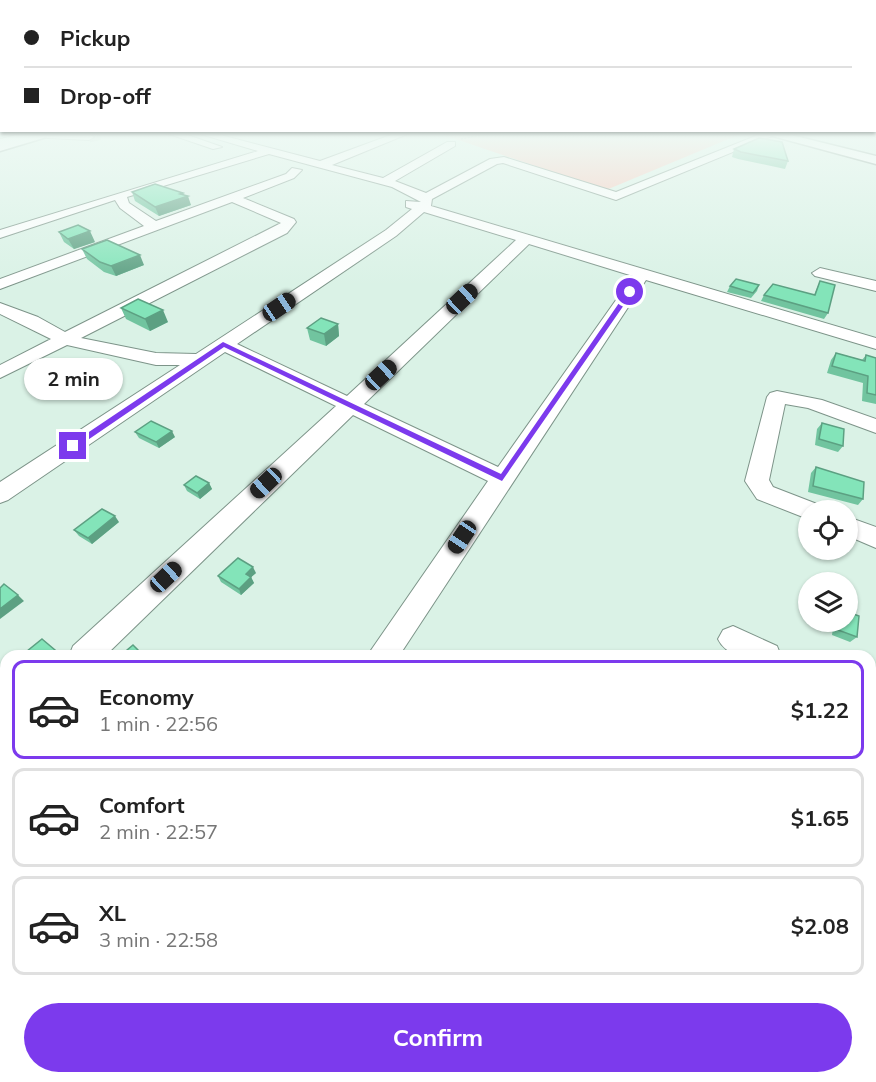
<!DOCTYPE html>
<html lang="en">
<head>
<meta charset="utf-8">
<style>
	:root { --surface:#fff; --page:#f6f6f6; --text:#222; --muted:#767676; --line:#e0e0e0; --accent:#7c3aed }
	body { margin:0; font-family:Mulish,sans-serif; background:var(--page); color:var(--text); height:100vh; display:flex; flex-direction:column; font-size:22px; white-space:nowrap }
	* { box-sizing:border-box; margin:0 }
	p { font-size:20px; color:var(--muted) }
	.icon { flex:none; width:33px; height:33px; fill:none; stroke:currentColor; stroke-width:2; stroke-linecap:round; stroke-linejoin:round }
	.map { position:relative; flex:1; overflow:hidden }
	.panel { position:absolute; left:0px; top:650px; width:876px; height:434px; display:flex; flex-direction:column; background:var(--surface); border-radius:18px 18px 0 0; box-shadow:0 2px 4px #0004 }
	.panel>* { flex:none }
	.top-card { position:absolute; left:0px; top:0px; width:876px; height:132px; box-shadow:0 2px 4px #0004; display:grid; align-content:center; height:132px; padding:0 24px; background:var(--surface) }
	.tools { position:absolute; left:798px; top:500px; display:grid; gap:12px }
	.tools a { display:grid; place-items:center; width:60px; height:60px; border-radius:50%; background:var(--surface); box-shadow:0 2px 4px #0004; font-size:30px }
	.end { position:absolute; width:27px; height:27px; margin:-14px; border:8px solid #7c3aed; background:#fff; box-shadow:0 0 0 3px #fff }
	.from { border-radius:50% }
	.bubble { position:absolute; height:42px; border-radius:21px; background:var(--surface); box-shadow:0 2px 4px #0004; font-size:20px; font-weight:700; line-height:42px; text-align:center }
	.car { position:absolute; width:18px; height:36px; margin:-18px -9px; border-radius:8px; box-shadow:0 0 4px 2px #0007; background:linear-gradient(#222 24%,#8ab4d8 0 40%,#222 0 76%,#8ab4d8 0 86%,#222 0) }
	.top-card b { display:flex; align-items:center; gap:21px; height:57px; font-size:22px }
	.top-card b+b { border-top:2px solid var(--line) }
	.top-card i { width:15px; height:15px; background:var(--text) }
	ul { padding:10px 0 0; list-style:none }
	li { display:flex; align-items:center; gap:18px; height:99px; margin:0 12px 9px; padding:0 12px; border:3px solid var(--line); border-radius:12px }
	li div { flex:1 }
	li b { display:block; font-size:22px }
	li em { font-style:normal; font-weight:700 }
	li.active { border-color:var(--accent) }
	li>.icon { width:54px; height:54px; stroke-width:1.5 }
	.primary-button { display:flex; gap:12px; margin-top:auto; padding:12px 24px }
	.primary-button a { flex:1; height:69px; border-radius:36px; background:var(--accent); color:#fff; font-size:24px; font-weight:700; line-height:69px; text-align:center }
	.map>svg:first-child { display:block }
	.green { fill:#fbc6ba }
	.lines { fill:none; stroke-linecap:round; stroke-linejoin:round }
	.minor-tunnel { stroke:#b3c8be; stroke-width:11; stroke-dasharray:11 5; stroke-linecap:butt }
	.minor-casing { stroke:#7d9489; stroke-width:2 }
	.highway-casing { stroke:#7d9489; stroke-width:3 }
	.path { stroke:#8c9e95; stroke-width:1.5; stroke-dasharray:2 1.5; stroke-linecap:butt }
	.minor { fill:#fff; fill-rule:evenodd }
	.highway { fill:#fff; fill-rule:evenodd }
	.wall { fill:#71c49f }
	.shaded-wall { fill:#5ca082 }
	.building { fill:#83e4b9; stroke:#5ca082; stroke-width:1.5 }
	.route { fill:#7c3aed }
</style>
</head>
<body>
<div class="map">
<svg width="876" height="1082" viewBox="0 0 876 1082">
	<rect width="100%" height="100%" fill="#daf2e6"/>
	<!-- green -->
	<path class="green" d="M 438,133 L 743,133 L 606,190 Z"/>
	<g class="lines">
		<!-- minor-tunnel -->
		<path class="minor-tunnel" d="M 89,137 L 102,134"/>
		<!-- minor casing -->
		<g class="minor-casing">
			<path id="minor" d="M 25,133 L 42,133 L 0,145 L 0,139 Z
				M 44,133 L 89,134 L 94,137 L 89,140 L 48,138 L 45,137 Z
				M 166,133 L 182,133 L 222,147 L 213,149 Z
				M 197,133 L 213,133 L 320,161 L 396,133 L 410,133 L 332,165 L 383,178 L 447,142 L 455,142 L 455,146 L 395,181 L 426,193 L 490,159 L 504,157 L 616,192 L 763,133 L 773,133 L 772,136 L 616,200 L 503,163 L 497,164 L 432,199 L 431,206 L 876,338 L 876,349 L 646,280 L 399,656 L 367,656 L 488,481 L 353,415 L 105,656 L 69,656 L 73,646 L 336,406 L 225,352 L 8,500 L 0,503 L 0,482 L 180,365 L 156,365 L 67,345 L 0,378 L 0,365 L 51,339 L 0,314 L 0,303 L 38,317 L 65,332 L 281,223 L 232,202 L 0,289 L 0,279 L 144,226 L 120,208 L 115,200 L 0,238 L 0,230 L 258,151 ZM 269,154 L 392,187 L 421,202 L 406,201 L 406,207 L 412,209 L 386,230 L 196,354 L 156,353 L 81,338 L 287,233 L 296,222 L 294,219 L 243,198 L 294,178 L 302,170 L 292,168 L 286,174 L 156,221 L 129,203 L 127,197 ZM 424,212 L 516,240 L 347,396 L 237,344 L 396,236 ZM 529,244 L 633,276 L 498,467 L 364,404 Z
				M 820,268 L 876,281 L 876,291 L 815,276 L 812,273 Z
				M 777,391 L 822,400 L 876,419 L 876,433 L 808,408 L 785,404 L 769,480 L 773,487 L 817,504 L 820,510 L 808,510 L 808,519 L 757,499 L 745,481 L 767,397 L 770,393 Z
				M 848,517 L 876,527 L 876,548 L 848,536 Z
				M 733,626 L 777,646 L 781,656 C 759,656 729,662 718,639 L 723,630 Z
				M 870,691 L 876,694 L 876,726 L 870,723 Z
				M 0,703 L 6,705 L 6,740 L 0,738 Z
				M 870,984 L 876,987 L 876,1032 L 870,1029 Z
				M 399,1077 L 449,1077 L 451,1082 L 401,1082 Z
				M 607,1077 L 653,1077 L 653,1082 L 607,1082 Z"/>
		</g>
		<!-- highway casing -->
		<g class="highway-casing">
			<path id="highway" d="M 39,133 L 60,133 L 0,151 L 0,143 Z
				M 761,133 L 783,133 L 876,156 L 876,164 Z"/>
		</g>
		<!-- path -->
		<path class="path" d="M 461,139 L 490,133"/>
		<!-- minor -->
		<use href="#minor" class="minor"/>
		<!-- highway -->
		<use href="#highway" class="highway"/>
	</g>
	<!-- wall -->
	<path class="wall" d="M 734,149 L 788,161 L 785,169 L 738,159 L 732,157 Z
		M 132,192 L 183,193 L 191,205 L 159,216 L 135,201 Z
		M 59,232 L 95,242 L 74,249 L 64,242 Z
		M 82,249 L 144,265 L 116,276 L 104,272 L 87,259 Z
		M 820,281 L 828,313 L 824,319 L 761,301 L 764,295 L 814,295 Z
		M 759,285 L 757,291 L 751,298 L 727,292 L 730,286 Z
		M 121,308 L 168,322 L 150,331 L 126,319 Z
		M 338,324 L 339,336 L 326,346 L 310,340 L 307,328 Z
		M 836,353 L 862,360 L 866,355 L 876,358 L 876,404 L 862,401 L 863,383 L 827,373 L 831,360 Z
		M 822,423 L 843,446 L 838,452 L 815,445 L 817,429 Z
		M 135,432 L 175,437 L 159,448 L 139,438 Z
		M 816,467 L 863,499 L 858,505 L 808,492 L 811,473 Z
		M 209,483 L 212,489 L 200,499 L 187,491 L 184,485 Z
		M 119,522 L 92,544 L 79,536 L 74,530 Z
		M 256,573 L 251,577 L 254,583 L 241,595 L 221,582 L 218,576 Z
		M 834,621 L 848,621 L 857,637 L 850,642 L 832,635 Z
		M 876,743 L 875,789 L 870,792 L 870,752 L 871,745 Z
		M 688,1077 L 703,1077 L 710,1082 L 687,1082 Z"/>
	<!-- shaded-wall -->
	<path class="shaded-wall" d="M 183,193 L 184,198 L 188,196 L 191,205 L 159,216 L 155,207 Z
		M 90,231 L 95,242 L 74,249 L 68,239 Z
		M 140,255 L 144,265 L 116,276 L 111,266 Z
		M 163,310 L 168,322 L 150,331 L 145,319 Z
		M 338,324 L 339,336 L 326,346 L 324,334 Z
		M 172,431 L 175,437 L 159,448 L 156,442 Z
		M 209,483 L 212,489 L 200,499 L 197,493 Z
		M 115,516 L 119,522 L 92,544 L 88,538 Z
		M 253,567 L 256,573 L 249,579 L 246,574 Z
		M 251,577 L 254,583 L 241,595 L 239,589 Z
		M 18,595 L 24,601 L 0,619 L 0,609 Z
		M 55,650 L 61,655 L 48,656 Z"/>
	<!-- building -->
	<path class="building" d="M 759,138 L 782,142 L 788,161 L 741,152 L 734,149 Z
		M 155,184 L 183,193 L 180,194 L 188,196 L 155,207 L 132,192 Z
		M 78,225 L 90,231 L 68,239 L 59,232 Z
		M 107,240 L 140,255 L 111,266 L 100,262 L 82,249 Z
		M 736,279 L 759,285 L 753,293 L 730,286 Z
		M 820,281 L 835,285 L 828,313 L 764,295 L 773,284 L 815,295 Z
		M 138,299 L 163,310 L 145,319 L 121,308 Z
		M 321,318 L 338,324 L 324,334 L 307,328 Z
		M 836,353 L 865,361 L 866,355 L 876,358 L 876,395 L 867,393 L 868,376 L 832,366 Z
		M 151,421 L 172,431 L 156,442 L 135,432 Z
		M 822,423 L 844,429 L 843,446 L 819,439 Z
		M 816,467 L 864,482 L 863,499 L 813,486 Z
		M 196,476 L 209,483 L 197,493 L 184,485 Z
		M 102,509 L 115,516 L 88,538 L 74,530 Z
		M 238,558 L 253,567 L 246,574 L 251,577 L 239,589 L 218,576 Z
		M 4,584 L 18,595 L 0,609 L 0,588 Z
		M 848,612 L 859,616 L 857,637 L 838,630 L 839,621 L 848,621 Z
		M 42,639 L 55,650 L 48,656 L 21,656 Z
		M 133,645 L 144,656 L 120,656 Z
		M 870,752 L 876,755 L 875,789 L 870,787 Z
		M 695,1077 L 703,1077 L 710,1082 L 694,1082 Z"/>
	<!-- sky -->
	<linearGradient id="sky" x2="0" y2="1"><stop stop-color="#6bb4c2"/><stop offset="0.47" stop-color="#eef9f4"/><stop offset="1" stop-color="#eef9f4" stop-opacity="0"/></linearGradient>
	<rect width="876" height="285" fill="url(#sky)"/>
	<!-- route -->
	<path class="route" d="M 628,290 L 633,292 L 502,481 L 224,347 L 76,448 L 68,446 L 223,342 L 501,474 Z"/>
</svg>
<div class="tools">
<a><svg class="icon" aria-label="locate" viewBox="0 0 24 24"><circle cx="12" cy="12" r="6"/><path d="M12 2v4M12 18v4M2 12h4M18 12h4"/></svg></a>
<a><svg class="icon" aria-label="layers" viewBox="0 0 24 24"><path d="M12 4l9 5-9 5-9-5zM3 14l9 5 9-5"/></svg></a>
</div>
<i class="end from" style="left:630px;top:292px"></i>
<i class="end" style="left:73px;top:446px"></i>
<div class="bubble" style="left:24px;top:358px;width:99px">2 min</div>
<i class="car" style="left:462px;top:299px;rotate:47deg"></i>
<i class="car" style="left:279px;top:307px;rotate:56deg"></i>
<i class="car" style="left:381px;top:375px;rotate:47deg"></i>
<i class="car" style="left:266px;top:483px;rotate:227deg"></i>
<i class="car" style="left:462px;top:537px;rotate:214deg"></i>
<i class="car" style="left:166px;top:577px;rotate:47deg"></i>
<div class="top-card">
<b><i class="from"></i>Pickup</b>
<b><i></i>Drop-off</b>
</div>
<section class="panel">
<ul>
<li class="active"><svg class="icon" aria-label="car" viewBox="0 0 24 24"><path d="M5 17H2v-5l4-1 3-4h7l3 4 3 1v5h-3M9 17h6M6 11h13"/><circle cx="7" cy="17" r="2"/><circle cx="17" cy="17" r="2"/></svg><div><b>Economy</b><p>1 min · 22:56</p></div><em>$1.22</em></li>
<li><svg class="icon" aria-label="car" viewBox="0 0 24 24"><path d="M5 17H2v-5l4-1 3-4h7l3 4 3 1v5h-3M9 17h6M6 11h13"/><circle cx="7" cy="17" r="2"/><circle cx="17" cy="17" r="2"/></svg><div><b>Comfort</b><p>2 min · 22:57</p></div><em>$1.65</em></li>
<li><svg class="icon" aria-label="car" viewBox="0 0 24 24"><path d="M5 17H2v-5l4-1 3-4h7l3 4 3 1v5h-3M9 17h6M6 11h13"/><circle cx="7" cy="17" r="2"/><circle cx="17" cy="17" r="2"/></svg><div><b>XL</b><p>3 min · 22:58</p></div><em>$2.08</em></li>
</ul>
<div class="primary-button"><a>Confirm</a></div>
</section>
</div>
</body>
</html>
